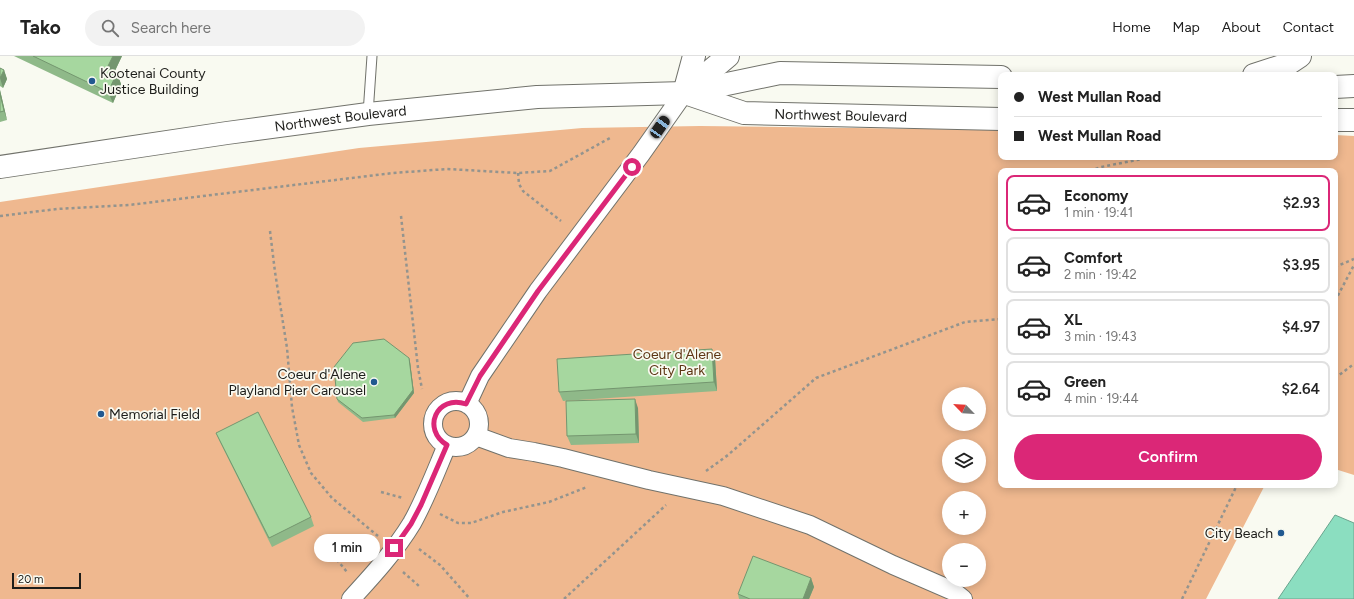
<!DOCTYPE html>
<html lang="en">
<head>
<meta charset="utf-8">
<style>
	:root { --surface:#fff; --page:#f2f2f2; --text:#222; --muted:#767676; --line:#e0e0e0; --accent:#db2777 }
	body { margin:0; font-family:Figtree,sans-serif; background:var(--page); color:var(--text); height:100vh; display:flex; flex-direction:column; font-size:15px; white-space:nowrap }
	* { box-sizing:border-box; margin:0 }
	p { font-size:13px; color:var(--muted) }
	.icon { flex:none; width:22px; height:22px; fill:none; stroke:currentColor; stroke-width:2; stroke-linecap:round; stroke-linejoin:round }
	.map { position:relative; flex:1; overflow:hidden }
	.drawer { position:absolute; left:998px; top:112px; width:340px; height:320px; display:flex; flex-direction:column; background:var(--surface); border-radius:8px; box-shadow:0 2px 10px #0003 }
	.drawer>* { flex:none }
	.guide { position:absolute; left:998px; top:16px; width:340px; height:88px; border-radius:8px; box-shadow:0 2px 10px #0003; display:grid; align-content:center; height:88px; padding:0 16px; background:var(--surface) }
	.needle { width:26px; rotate:295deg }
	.buttons { position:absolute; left:942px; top:331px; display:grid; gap:8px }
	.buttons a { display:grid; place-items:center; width:44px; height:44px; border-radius:50%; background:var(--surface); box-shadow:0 2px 10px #0003; font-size:20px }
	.scale { position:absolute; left:12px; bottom:10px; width:69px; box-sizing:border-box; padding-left:4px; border:2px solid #1d1d1a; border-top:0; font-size:11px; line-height:14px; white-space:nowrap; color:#1d1d1a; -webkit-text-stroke:3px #f9faf1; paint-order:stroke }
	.end { position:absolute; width:18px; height:18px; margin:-9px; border:5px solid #db2777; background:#fff; box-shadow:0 0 0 2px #fff }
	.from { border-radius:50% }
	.bubble { position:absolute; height:28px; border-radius:14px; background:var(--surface); box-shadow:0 2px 10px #0003; font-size:13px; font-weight:600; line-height:28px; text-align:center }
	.car { position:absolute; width:12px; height:24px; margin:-12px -6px; border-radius:5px; box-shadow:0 0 3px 1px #0007; background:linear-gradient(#222 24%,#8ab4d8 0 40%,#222 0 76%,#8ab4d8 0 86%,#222 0) }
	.guide b { display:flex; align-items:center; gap:14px; height:38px; font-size:15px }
	.guide b+b { border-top:1px solid var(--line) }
	.guide i { width:10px; height:10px; background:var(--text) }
	ul { padding:7px 0 0; list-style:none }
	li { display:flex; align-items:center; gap:12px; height:56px; margin:0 8px 6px; padding:0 8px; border:2px solid var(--line); border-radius:8px }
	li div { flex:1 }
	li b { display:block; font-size:15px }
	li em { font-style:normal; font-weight:600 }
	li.current { border-color:var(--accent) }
	li>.icon { width:36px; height:36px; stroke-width:1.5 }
	.primary-button { display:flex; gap:8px; margin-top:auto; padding:8px 16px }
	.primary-button a { flex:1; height:46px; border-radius:24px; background:var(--accent); color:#fff; font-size:16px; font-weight:600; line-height:46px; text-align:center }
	header { display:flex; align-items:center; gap:24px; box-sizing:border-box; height:56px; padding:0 20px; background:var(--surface); border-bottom:1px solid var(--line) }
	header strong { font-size:19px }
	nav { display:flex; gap:22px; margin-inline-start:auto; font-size:14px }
	.search { width:280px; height:36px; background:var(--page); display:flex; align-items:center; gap:10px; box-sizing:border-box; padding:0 14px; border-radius:22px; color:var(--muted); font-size:15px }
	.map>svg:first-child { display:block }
	.park { fill:#efb88f; fill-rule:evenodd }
	.water { fill:#8bdec0; stroke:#6aa48e }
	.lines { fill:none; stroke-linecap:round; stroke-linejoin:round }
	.lane-casing { stroke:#71726b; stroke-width:11 }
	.street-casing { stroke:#71726b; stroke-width:20 }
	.secondary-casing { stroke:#71726b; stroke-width:24 }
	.primary-casing { stroke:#71726b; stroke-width:24 }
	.path { stroke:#94948e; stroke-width:2.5; stroke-dasharray:3 3; stroke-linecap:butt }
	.lane { stroke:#fff; stroke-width:9 }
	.street { stroke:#fff; stroke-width:18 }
	.secondary { stroke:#fff; stroke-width:22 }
	.primary { stroke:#fff; stroke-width:22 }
	.wall { fill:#8fb989 }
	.shaded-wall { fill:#74966f }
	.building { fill:#a6d79f; stroke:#74966f }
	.route { stroke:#db2777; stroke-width:5 }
	.poi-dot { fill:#215990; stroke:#f9faf1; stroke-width:1.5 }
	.labels { text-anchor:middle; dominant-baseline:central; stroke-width:3.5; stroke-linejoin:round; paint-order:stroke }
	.poi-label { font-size:14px; fill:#1d1d1a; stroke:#f9faf1; text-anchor:start }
	.street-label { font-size:14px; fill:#1d1d1a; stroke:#f9faf1 }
	.park-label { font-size:14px; fill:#5d3614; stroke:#f9faf1 }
</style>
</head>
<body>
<header>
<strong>Tako</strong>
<div class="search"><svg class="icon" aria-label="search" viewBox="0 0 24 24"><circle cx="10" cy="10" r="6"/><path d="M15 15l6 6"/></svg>Search here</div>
<nav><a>Home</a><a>Map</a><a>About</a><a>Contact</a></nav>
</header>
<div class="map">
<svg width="1354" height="543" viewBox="0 0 1354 543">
	<rect width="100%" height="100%" fill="#f9faf1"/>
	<!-- park -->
	<path class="park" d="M 700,70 L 1001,74 L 1001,101 L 1335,101 L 1335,79 L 1354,80 L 1354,419 L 1335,413 L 1335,115 L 1001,115 L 1001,429 L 1265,429 L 1206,543 L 0,543 L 0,146 L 359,92 L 582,72 ZM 949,338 L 979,338 L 979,368 L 949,368 ZM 949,390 L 979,390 L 979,420 L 949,420 ZM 949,442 L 979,442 L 979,472 L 949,472 ZM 949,494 L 979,494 L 979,524 L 949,524 Z"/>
	<!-- water -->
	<path class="water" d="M 1335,459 L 1354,467 L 1354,543 L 1278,543 Z"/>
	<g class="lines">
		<!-- lane casing -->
		<g class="lane-casing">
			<path id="lane" d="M 368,58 L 372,0"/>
		</g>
		<!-- street casing -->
		<g class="street-casing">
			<path id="street" d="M433 368a23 23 0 1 1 46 0a23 23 0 1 1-46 0Z
				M 467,348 L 480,320 L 538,235 L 641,98 L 684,37
				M 476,380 L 509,392 L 534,396 L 563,402 L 649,424 L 723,440 L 810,469 L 893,509 L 953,535 L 963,543
				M 351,543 C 373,519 395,495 412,467 C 426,442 436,415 447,389"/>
		</g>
		<!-- secondary casing -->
		<g class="secondary-casing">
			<path id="secondary" d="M 684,37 L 728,0
				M 684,37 L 694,0"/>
		</g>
		<!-- primary casing -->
		<g class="primary-casing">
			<g id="primary">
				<path d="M 1254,19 L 1288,8 L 1300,0"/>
				<path d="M 1335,31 L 1354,30"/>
				<path id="s1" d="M 685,37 L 744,57 L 1001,63"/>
				<path d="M 1335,64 L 1354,64"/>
				<path id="s2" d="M 0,111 L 227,77 L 368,58 L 537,41 L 684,37 L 780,17 L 1001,21"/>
			</g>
		</g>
		<!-- path -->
		<path class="path" d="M 1090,115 L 1101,111 L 1142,103 L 1142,101
			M 518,117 L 519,128 L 523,135 L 561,165
			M 0,160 L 57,153 L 129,149 L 393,117 L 447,113 L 518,117 L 550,115 L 610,82
			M 401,160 L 418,312 L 422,333
			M 270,175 L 275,216 L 287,292 L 292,351 L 299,389 L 311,417 L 332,442 L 378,480
			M 1335,211 L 1354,203
			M 1335,245 L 1354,209
			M 1335,322 L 1354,308
			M 706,415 L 728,399 L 816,322 L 965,266 L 1001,263
			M 381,436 L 403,442
			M 440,458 L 458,467 L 471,467 L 503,456 L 549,446 L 587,431
			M 419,493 L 440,509 L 470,543
			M 333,499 L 347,516
			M 403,516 L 419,530
			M 564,543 L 666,449
			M 1182,543 L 1237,429"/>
		<!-- lane -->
		<use href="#lane" class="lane"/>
		<!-- street -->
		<use href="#street" class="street"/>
		<!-- secondary -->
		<use href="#secondary" class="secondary"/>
		<!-- primary -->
		<use href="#primary" class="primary"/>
	</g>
	<!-- wall -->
	<path class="wall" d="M 14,0 L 122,0 L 115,15 L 117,17 L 121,28 L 113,47 Z
		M 0,12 L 4,14 L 7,23 L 3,32 L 0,30 Z
		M 0,34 L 7,64 L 0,66 Z
		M 409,302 L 410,306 L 414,337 L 395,362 L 363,366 L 338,346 L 337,343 Z
		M 715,302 L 717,335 L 563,345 L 559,336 Z
		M 638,352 L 639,387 L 571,389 L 567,380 Z
		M 216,377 L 311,461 L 314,470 L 272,491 L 220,386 Z
		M 811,522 L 814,531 L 809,543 L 739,543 L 738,538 Z"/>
	<!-- shaded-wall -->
	<path class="shaded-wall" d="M 113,0 L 122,0 L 111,23 L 107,12 Z
		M 4,14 L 7,23 L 3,32 L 0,22 Z
		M 117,17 L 121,28 L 113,47 L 108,36 Z
		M 0,34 L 7,64 L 4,55 L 0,38 Z
		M 712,293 L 715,302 L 717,335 L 714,326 Z
		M 409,302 L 410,306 L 414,337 L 395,362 L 394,359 Z
		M 635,343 L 638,352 L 639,387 L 636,378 Z
		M 811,522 L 814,531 L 809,543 L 803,543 Z"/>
	<!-- building -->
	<path class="building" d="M 33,0 L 113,0 L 107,12 L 117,17 L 108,36 Z
		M 0,12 L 4,14 L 0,22 Z
		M 0,38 L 4,55 L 0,56 Z
		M 384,283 L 409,302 L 413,334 L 394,359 L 362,362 L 337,343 L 334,311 L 353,287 Z
		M 712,293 L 714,326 L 559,336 L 557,303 Z
		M 635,343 L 636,378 L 567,380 L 566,345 Z
		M 258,356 L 311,461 L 269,482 L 216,377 Z
		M 753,500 L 811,522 L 803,543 L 750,543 L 738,538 Z"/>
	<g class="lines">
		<!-- route -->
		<path class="route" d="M 394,492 L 411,468 L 421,449 L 447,389 C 421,373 437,338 466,348 L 480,320 L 538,235 L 632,111"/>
	</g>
	<!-- markers -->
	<g class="poi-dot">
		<circle cx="92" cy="25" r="4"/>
		<circle cx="374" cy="326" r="4"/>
		<circle cx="101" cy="358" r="4"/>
		<circle cx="1281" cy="477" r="4"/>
	</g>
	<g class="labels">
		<!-- poi labels -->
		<g class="poi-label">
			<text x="100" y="17">Kootenai County<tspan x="100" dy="16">Justice Building</tspan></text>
			<text x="366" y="318" text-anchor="end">Coeur d'Alene<tspan x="366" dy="16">Playland Pier Carousel</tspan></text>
			<text x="109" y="358">Memorial Field</text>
			<text x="1273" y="477" text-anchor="end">City Beach</text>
		</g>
		<!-- street labels -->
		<g class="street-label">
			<text stroke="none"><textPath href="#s1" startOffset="159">Northwest Boulevard</textPath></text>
			<text stroke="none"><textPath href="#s2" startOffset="344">Northwest Boulevard</textPath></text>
		</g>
		<!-- park labels -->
		<g class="park-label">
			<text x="677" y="298">Coeur d'Alene<tspan x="677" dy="16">City Park</tspan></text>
		</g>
	</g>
</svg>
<div class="buttons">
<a><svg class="needle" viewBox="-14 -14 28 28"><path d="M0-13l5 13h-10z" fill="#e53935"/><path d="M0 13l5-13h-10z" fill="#767676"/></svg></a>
<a><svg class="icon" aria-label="layers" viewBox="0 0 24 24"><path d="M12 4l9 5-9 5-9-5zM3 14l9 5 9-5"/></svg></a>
<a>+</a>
<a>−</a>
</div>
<div class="scale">20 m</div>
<i class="end from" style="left:632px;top:111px"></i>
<i class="end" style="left:394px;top:492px"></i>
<div class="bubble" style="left:314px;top:478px;width:66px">1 min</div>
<i class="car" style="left:660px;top:71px;rotate:35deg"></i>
<div class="guide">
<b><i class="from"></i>West Mullan Road</b>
<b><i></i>West Mullan Road</b>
</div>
<section class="drawer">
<ul>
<li class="current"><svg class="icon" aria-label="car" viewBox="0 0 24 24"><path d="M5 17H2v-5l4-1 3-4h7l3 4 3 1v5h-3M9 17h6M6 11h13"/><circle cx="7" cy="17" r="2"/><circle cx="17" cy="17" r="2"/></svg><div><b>Economy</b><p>1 min · 19:41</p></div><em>$2.93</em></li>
<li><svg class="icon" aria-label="car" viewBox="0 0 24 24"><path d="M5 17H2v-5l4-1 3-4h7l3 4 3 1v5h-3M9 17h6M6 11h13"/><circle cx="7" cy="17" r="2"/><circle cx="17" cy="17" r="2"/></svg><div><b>Comfort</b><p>2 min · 19:42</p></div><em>$3.95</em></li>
<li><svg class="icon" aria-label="car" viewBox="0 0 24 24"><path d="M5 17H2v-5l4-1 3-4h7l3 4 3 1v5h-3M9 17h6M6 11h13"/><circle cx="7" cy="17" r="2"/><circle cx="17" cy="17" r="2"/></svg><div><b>XL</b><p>3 min · 19:43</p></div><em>$4.97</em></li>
<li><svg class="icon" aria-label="car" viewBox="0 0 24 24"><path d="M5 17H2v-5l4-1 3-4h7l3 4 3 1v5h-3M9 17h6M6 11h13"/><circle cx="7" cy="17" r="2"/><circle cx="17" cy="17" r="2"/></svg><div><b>Green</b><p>4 min · 19:44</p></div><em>$2.64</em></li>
</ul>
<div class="primary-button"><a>Confirm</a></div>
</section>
</div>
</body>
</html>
